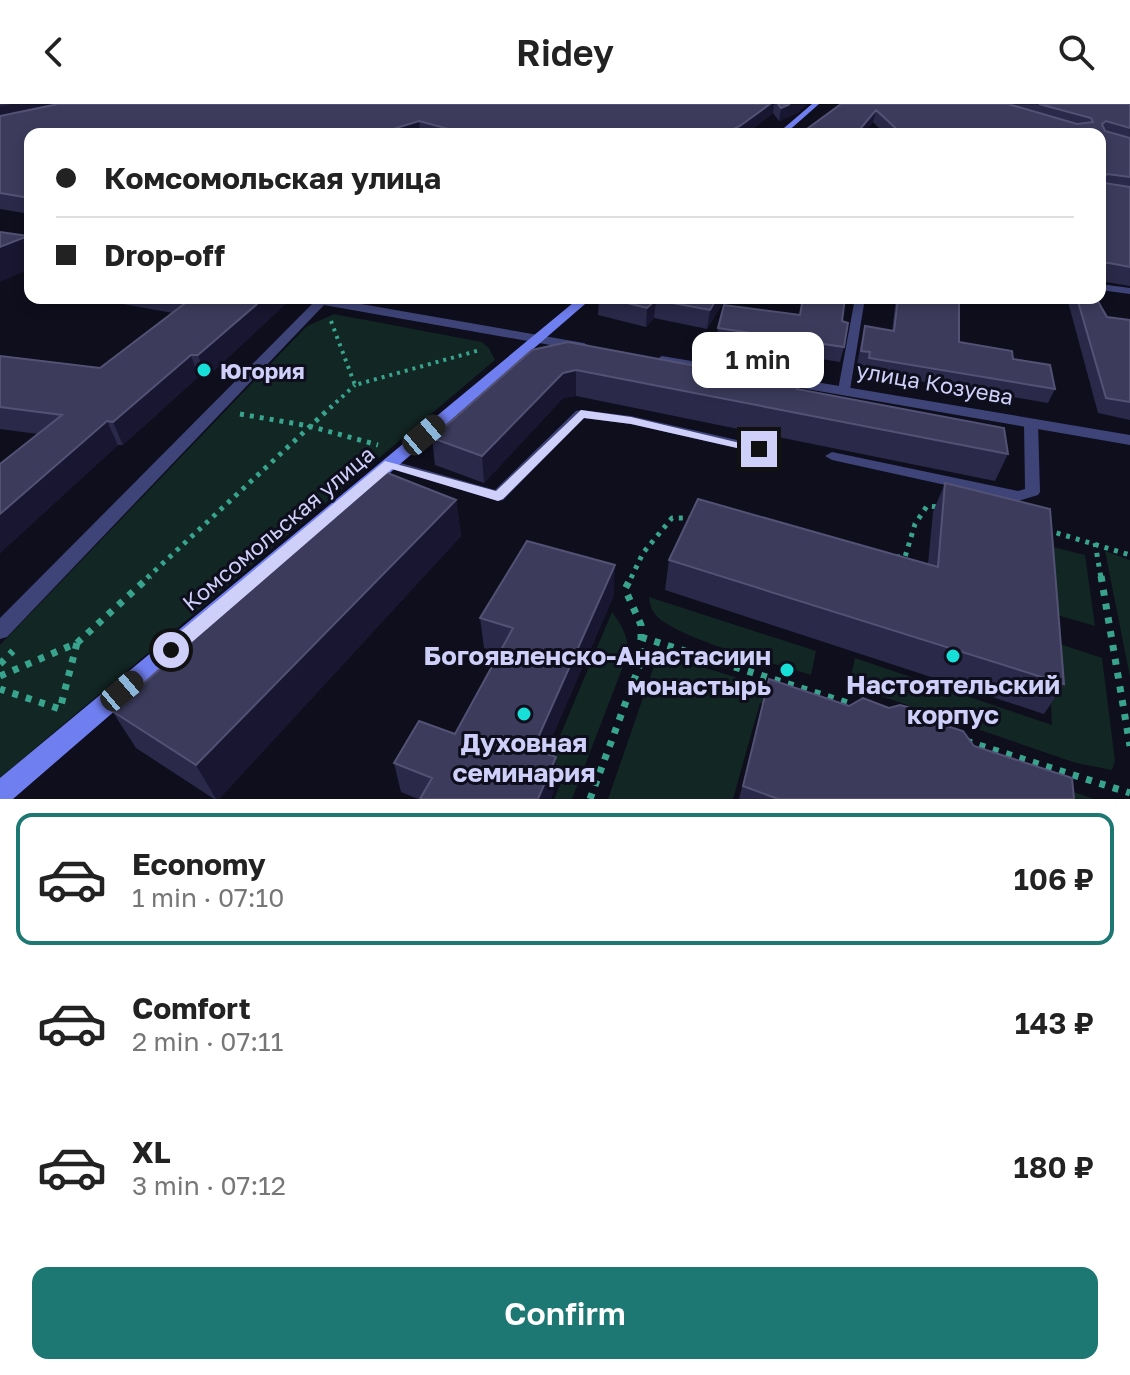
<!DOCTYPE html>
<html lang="en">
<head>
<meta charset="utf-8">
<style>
	:root { --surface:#fff; --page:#f6f6f6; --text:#222; --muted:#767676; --line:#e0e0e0; --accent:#1d7773 }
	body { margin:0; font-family:"Golos Text",sans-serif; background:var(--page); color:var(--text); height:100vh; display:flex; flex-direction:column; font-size:30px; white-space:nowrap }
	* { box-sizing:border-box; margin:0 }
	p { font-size:26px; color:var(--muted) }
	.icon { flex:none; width:44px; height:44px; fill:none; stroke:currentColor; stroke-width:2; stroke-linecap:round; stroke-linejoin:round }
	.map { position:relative; height:695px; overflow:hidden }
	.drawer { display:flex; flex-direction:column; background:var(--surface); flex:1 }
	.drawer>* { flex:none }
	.guide { position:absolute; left:24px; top:24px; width:1082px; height:176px; border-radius:16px; box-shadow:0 4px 12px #0003; display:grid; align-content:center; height:176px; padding:0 32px; background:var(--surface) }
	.end { position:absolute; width:36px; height:36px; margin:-18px; border:10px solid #cfd0fa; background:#111; box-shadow:0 0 0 4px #111 }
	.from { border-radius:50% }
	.bubble { position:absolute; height:56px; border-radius:16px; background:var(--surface); box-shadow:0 4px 12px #0003; font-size:26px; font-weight:600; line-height:56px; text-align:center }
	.car { position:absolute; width:24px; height:48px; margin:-24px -12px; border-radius:10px; box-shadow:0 0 6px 2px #0007; background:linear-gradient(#222 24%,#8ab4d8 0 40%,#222 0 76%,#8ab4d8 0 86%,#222 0) }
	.guide b { display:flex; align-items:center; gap:28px; height:76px; font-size:30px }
	.guide b+b { border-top:2px solid var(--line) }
	.guide i { width:20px; height:20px; background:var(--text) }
	ul { padding:14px 0 0; list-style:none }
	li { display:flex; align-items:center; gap:24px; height:132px; margin:0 16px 12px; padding:0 16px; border:4px solid transparent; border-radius:16px }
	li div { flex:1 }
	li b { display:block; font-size:30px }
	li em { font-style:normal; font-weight:600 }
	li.current { border-color:var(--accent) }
	li>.icon { width:72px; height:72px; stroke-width:1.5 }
	.button { display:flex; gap:16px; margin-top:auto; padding:16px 32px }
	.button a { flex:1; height:92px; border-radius:16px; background:var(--accent); color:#fff; font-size:32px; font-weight:600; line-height:92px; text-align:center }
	header { display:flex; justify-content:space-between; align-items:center; height:104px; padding:0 32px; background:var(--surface); font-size:36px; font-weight:600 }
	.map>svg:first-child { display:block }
	.green { fill:#122623 }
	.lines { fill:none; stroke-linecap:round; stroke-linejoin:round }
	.path-far2 { stroke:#39a48e; stroke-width:4; stroke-dasharray:3 5; stroke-linecap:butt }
	.path-far1 { stroke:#39a48e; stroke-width:5; stroke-dasharray:4 6; stroke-linecap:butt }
	.path { stroke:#39a48e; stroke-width:7; stroke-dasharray:6 8; stroke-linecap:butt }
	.lane { fill:#3e4477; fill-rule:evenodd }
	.street { fill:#3e4477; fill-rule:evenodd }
	.secondary { fill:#707ff0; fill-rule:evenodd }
	.wall { fill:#2a2949 }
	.shaded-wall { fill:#181630 }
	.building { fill:#3c3b5c; stroke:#535275; stroke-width:2 }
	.route { fill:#cfd0fa }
	.poi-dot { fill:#17ded6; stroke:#0e0e1d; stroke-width:3 }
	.labels { text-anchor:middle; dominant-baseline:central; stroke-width:6; stroke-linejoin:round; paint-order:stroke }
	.poi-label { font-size:22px; font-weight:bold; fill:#cfd0fa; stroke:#0e0e1d; text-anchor:start }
	.street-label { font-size:22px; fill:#cfd0fa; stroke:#0e0e1d }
	.near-poi-label { font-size:26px; font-weight:bold; fill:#cfd0fa; stroke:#0e0e1d }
</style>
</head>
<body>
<header><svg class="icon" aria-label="back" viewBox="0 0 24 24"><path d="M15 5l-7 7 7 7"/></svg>Ridey<svg class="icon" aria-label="search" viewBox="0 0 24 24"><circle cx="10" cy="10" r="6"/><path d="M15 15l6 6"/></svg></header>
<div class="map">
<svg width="1130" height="695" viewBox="0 0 1130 695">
	<rect width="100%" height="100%" fill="#0e0e1d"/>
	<!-- green -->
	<path class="green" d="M 334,210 L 482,238 L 489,244 L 495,256 L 0,674 L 0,541 L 307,222 Z
		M 1045,441 L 1085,451 L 1095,522 L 1050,509 Z
		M 1105,447 L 1130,456 L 1130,573 Z
		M 649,493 L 816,547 L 811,571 C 770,558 697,540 664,518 C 654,512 650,504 649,493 Z
		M 612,508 C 622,522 630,534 627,552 L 572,695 L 554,695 L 561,679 L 543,672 Z
		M 1048,536 L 1102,554 L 1115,657 L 1112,666 L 1076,659 L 849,581 L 855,554 L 1052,621 Z
		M 669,553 L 814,597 L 1094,695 L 1035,695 L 760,599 L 733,695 L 608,695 L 654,562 Z"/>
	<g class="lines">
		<!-- path-far2 -->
		<path class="path-far2" d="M 331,217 L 355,281 L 480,246
			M 330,304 L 355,281"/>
		<!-- path-far1 -->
		<path class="path-far1" d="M 240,310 L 309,322 L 378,341
			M 1047,426 L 1130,451
			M 1095,439 L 1101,474
			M 896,453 L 905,453 L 915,420 L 927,402 L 940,403
			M 147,474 L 332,302
			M 631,474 L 643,449 L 672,414 L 695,414"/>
		<!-- path -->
		<path class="path" d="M 1101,472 L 1130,642
			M 641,533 L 857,602
			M 77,539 L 150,472
			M 0,560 L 13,547
			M 0,572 L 77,539 L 60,605 L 0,585
			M 966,637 L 1130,689
			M 590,695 L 641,557 L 641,521 L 625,485 L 632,472"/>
		<!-- lane -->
		<path class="lane" d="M 1100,180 L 1130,184 L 1130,190 L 1100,186 Z
			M 855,194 L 865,194 L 850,286 L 844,290 L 838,286 Z
			M 581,306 L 631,312 L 759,341 L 766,345 L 759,349 L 631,320 L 584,314 L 503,396 L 498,397 L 385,363 L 383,360 L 390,356 L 495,386 L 576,307 Z
			M 1031,315 L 1038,319 L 1040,388 L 1038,391 L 1018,397 L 832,356 L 825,352 L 832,348 L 1018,387 L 1025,385 L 1024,319 Z"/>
		<!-- street -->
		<path class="street" d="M 301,194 L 327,194 L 584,239 L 591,243 L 584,247 L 324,201 L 7,533 L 0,535 L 0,514 L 313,199 Z
			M 662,252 L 1130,331 L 1130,341 L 657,259 L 655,256 Z"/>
		<!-- secondary -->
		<path class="secondary" d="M 812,0 L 819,0 L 785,30 L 777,30 Z
			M 579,194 L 592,194 L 13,695 L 0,695 L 0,674 Z"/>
	</g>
	<!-- wall -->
	<path class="wall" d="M 0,0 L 807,0 L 797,9 L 779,17 L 773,9 L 746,30 L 30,30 L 30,110 L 0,105 Z
		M 841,0 L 1130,0 L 1130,182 L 1100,177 L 1100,30 L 885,30 L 873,18 L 864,30 L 800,30 Z
		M 89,194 L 292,194 L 206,274 L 198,273 L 123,341 L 118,341 L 0,449 L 0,360 L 38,330 L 0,325 L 0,252 L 100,264 L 173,209 Z
		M 599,194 L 723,194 L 722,200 L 707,225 L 654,214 L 646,223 L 598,211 Z
		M 896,194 L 959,194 L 959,238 L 1013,255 L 1055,285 L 1048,299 L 865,268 L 866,262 L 857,260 L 865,222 L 892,227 Z
		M 1067,194 L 1096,194 L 1107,213 L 1130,216 L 1130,316 L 1098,309 Z
		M 842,217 L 844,243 L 840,258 L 716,238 L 718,224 Z
		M 532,246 L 797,285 L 1008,350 L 995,377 L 576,292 L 563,294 L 484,379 L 435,361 L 432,334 Z
		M 945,379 L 1064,580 L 1044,610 L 665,486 L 669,456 L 928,460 L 933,408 Z
		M 456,396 L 461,432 L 219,695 L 214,695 L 136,644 L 112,607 Z
		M 614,491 L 545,649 L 556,682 L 551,695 L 418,695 L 401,688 L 394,659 L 455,630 L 500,549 L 484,544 L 480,514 Z
		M 769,575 L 974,642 L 1074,695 L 739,695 Z"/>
	<!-- shaded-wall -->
	<path class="shaded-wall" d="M 12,0 L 81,0 L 0,17 L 0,2 Z
		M 770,0 L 774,0 L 773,9 L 746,30 L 723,30 Z
		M 790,0 L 807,0 L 797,9 L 779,17 L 781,4 Z
		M 876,6 L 873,18 L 864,30 L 856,30 Z
		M 419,17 L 420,30 L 377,30 Z
		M 28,132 L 30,137 L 30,165 L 0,178 L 0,143 Z
		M 264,194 L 292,194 L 206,274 L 198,251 Z
		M 717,194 L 723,194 L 722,200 L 707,225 L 710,206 Z
		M 656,196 L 654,214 L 646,223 L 647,204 Z
		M 191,251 L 198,273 L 123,341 L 113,318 Z
		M 576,266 L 576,292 L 563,294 L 484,379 L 482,352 L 563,269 Z
		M 107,317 L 118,341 L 0,449 L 0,410 Z
		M 456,396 L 461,432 L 219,695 L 216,695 L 196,661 Z
		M 615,461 L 614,491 L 534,674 L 533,645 Z
		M 556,653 L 556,682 L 551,695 L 538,695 Z"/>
	<!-- building -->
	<path class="building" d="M 58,0 L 770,0 L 740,22 L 723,30 L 467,30 L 419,17 L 377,30 L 30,30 L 30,94 L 0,89 L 0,12 Z
		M 778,0 L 790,0 L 781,4 Z
		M 841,0 L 1008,0 L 1077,20 L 1093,18 L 1091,14 L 1039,0 L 1130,0 L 1130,24 L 1106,17 L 1102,20 L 1105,27 L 1130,34 L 1130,73 L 1107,70 L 1104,73 L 1104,79 L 1130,83 L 1130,163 L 1109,159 L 1100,159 L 1100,30 L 902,30 L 876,6 L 856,30 L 800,30 Z
		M 0,128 L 28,132 L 0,143 Z
		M 192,194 L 264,194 L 198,251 L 191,251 L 113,318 L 107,317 L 0,410 L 0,360 L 62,311 L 0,303 L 0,252 L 100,264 Z
		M 607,194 L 717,194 L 710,206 L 656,196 L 647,204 Z
		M 803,194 L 845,194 L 842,217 L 848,219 L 844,243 L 718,224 L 724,201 L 800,211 Z
		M 898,194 L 959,194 L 959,238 L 1012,247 L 1013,255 L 1050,261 L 1055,285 L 869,254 L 870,248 L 861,247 L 865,222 L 894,227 Z
		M 1077,194 L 1096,194 L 1107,213 L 1130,216 L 1130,298 L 1106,294 Z
		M 568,238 L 798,281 L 797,285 L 1004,324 L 1008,350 L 576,266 L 563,269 L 482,352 L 432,334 L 532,246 Z
		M 385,368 L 456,396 L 196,661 L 112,607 Z
		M 945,379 L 1050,405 L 1064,580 L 669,456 L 698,395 L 938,463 Z
		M 527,437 L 615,461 L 533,645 L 556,653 L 538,695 L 420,695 L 432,674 L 394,659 L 419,617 L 455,630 L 513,524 L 480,514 Z
		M 769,575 L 849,602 L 863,594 L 889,604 L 900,601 L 911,604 L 934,618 L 963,627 L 974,642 L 1072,674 L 1074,695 L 778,695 L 743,682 Z"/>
	<!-- route -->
	<path class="route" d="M 581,306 L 631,313 L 765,345 L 759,349 L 631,320 L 584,314 L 503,395 L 498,397 L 392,365 L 177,551 L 164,551 L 162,546 L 164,541 L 385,357 L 496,387 Z"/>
	<!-- markers -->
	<g class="poi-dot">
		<circle cx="204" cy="266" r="8"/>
		<circle cx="953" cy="552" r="8"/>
		<circle cx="787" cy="566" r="8"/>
		<circle cx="524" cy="610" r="8"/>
	</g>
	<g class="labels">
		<!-- poi labels -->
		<g class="poi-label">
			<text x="220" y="266">Югория</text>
		</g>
		<!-- street labels -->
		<g class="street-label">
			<text transform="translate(935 279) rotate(10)">улица Козуева</text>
			<text transform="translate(278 424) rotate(-40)">Комсомольская улица</text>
		</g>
		<!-- near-poi labels -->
		<g class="near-poi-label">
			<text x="771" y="551" text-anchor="end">Богоявленско-Анастасиин<tspan x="771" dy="30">монастырь</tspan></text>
			<text x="953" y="580">Настоятельский<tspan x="953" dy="30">корпус</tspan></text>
			<text x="524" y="638">Духовная<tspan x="524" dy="30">семинария</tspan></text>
		</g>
	</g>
</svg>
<i class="end from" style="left:171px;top:546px"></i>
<i class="end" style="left:759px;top:345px"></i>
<div class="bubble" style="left:692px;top:228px;width:132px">1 min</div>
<i class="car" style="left:424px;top:331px;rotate:50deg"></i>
<i class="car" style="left:122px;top:587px;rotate:50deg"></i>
<div class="guide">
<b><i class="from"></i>Комсомольская улица</b>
<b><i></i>Drop-off</b>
</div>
</div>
<section class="drawer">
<ul>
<li class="current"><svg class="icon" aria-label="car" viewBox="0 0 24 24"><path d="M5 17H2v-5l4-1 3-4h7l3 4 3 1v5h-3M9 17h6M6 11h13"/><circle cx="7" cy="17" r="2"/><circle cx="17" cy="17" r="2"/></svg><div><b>Economy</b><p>1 min · 07:10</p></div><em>106 ₽</em></li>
<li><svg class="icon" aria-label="car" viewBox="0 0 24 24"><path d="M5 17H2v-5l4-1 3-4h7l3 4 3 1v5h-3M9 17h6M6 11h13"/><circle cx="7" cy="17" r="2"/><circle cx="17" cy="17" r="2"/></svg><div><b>Comfort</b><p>2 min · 07:11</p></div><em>143 ₽</em></li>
<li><svg class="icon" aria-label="car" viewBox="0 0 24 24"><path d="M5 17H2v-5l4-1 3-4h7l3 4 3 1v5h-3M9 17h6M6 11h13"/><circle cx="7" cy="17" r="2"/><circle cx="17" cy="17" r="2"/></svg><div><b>XL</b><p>3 min · 07:12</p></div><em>180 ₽</em></li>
</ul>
<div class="button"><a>Confirm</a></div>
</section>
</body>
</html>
